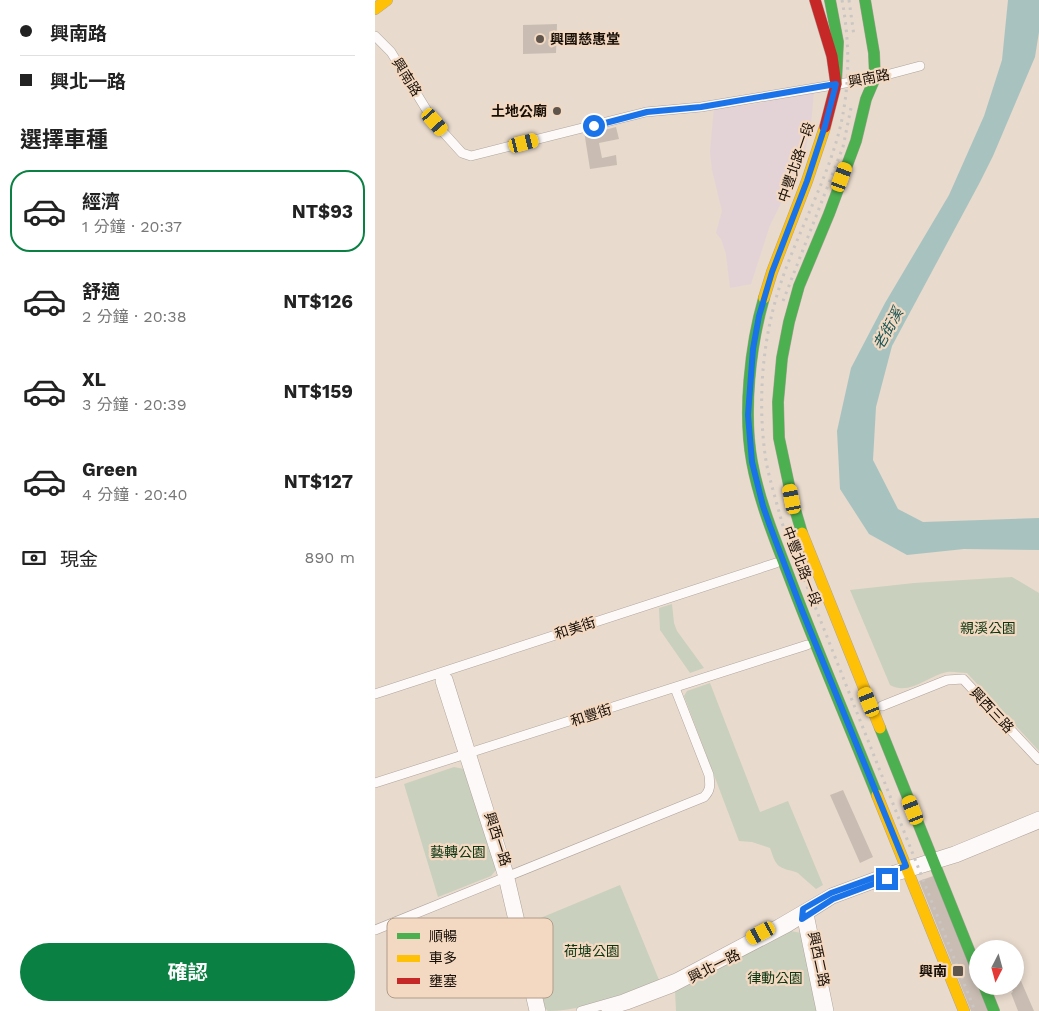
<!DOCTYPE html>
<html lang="zh-TW">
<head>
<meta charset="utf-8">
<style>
	:root { --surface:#fff; --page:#f2f2f2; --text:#222; --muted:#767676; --line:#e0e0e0; --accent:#0b8043 }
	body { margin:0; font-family:"Work Sans","Noto Sans TC",sans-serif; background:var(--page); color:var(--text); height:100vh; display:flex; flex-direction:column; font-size:19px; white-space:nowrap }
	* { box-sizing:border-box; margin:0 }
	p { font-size:16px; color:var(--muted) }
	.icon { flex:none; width:28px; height:28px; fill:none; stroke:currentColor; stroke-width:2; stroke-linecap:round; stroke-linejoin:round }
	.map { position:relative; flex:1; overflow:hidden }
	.side { display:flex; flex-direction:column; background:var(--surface); width:375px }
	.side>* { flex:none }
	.hud { display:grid; align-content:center; height:110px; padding:0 20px; background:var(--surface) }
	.needle { width:32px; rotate:186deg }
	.tools { position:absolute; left:594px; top:940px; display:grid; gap:10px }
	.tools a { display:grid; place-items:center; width:55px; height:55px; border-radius:50%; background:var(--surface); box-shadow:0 2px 8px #0003; font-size:25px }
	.end { position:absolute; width:22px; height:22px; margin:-11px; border:6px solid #1a73e8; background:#fff; box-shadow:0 0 0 2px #fff }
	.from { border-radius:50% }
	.car { position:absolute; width:15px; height:30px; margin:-15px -8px; border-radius:6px; box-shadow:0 0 4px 1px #0007; background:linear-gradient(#f5c518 24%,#345 0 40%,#f5c518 0 76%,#345 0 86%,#f5c518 0) }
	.hud b { display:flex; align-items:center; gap:18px; height:48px; font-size:19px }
	.hud b+b { border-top:1px solid var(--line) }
	.hud i { width:12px; height:12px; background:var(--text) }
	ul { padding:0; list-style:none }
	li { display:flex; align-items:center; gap:15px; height:82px; margin:0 10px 8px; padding:0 10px; border:2px solid transparent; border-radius:20px }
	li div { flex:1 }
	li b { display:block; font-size:19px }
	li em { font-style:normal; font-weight:700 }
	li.on { border-color:var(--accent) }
	li>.icon { width:45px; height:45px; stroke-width:1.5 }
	h2 { padding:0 20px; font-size:22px; line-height:60px }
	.pay { display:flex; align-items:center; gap:12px; height:55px; padding:0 20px; font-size:19px }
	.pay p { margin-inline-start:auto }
	.cta { display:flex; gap:10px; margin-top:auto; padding:10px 20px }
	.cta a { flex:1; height:58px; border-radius:30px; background:var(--accent); color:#fff; font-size:20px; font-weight:700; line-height:58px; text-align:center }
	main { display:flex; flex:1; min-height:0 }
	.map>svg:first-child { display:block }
	.industrial { fill:#e3d3d7 }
	.green { fill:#cad0be }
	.water { fill:#a8c3bf }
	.building { fill:#c9bdb3 }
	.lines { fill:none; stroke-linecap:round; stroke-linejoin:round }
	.street-casing { stroke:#afa49a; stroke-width:10 }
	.fast-casing { stroke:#afa49a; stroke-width:12 }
	.slow-casing { stroke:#afa49a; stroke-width:12 }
	.jam-casing { stroke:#afa49a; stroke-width:12 }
	.street { stroke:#fcf9f8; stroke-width:9 }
	.fast { stroke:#4caf50; stroke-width:11 }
	.slow { stroke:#ffc107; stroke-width:11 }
	.jam { stroke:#c62828; stroke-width:11 }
	.rail { stroke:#cac6c3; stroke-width:3; stroke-dasharray:2.5 5; stroke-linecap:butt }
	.route { stroke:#1a73e8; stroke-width:6 }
	.poi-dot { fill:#60554c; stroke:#f3d9c2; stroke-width:2 }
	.labels { text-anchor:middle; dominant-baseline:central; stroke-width:4.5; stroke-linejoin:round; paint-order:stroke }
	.poi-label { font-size:14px; font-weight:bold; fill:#170e06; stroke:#f3d9c2; text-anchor:end }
	.street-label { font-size:14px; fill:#170e06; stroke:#f3d9c2 }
	.park-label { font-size:14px; fill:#0b3511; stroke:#f3d9c2 }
	.water-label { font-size:15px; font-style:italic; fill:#145455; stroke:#f3d9c2 }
	.key { fill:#f3d9c2; stroke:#b19c8a; stroke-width:1 }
	.key-label { font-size:14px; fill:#170e06 }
</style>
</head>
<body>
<main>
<section class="side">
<div class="hud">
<b><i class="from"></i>興南路</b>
<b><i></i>興北一路</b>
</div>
<h2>選擇車種</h2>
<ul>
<li class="on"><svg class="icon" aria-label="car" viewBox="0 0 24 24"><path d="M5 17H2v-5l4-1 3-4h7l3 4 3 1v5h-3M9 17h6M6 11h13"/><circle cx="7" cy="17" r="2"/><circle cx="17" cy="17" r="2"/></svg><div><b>經濟</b><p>1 分鐘 · 20:37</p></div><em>NT$93</em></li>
<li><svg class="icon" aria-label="car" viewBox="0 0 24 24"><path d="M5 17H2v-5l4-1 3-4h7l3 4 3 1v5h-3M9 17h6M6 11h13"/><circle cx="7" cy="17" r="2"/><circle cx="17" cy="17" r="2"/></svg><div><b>舒適</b><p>2 分鐘 · 20:38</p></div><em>NT$126</em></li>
<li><svg class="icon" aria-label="car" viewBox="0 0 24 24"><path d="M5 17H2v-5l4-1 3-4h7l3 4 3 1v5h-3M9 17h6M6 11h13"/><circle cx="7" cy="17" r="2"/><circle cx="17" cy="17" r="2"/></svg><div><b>XL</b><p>3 分鐘 · 20:39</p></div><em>NT$159</em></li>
<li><svg class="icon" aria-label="car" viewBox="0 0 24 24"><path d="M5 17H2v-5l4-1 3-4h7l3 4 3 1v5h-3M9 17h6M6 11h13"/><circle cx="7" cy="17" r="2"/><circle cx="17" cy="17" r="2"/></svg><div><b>Green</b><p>4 分鐘 · 20:40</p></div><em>NT$127</em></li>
</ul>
<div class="pay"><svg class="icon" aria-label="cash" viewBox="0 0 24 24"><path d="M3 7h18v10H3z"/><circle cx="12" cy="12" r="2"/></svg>現金<p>890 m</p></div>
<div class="cta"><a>確認</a></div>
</section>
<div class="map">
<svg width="664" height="1011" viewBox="0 0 664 1011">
	<rect width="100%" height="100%" fill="#e8dacd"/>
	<!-- industrial -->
	<path class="industrial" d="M 439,92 L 436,124 L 430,151 L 421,174 L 395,225 L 376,284 L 355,288 L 351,254 L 346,239 L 341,233 L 347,211 L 337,170 L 335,151 L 339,108 L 375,105 Z"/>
	<!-- green -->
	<path class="green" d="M 637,577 L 664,593 L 664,751 L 592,673 C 586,673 578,671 572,672 C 553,676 534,696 515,685 L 475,590 L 539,583 Z
		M 297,604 L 299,623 L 302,631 L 329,668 L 315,673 L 285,630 L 284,608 Z
		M 335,683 L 385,812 L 413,801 L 448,885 L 441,889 C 440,888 425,875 423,873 C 417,870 409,870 404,866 C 399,862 397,853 395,848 L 377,842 L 364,841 L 309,696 L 312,691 Z
		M 79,767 L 89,769 L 121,866 L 121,870 L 116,876 L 63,897 L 29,784 Z
		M 245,885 L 284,980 C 250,993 209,1011 173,1011 L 170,1008 L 151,924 Z
		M 416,931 L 426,933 L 442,1011 L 301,1011 L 300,991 Z"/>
	<!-- water -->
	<path class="water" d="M 633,0 L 664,0 L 664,32 L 660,57 L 618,156 L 605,182 L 517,346 L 501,407 L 498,460 L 523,509 L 548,522 L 664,518 L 664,550 L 589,549 L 532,555 L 494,534 L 465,489 L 462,431 L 476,368 L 510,303 L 574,195 L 609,116 L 627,60 Z"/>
	<!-- building -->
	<path class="building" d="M 182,24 L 181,53 L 148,54 L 148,25 Z
		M 241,127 L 244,139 L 224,143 L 227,158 L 241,155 L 242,165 L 215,169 L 209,131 L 221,128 L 222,132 Z
		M 468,790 L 498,857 L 485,863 L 455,795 Z
		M 561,875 L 602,982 L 602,986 L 604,986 L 614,1011 L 596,1011 L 544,881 Z
		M 646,981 L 659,1011 L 643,1011 L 636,993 L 638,992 L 635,986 L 640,986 L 640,983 Z"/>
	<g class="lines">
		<!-- street casing -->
		<g class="street-casing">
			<path id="street" d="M 0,36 L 16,52 L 59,122 L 87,153 L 96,156 L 271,112 L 326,107 L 500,78 L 545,66
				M 67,672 L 73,679 L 134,874 L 166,1011
				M 67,672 L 65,681 L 128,877 L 159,1011
				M 0,694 L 401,563
				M 507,706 L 572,680 L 588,679 L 664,760
				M 0,783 L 432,645
				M 432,912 L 434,914 L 454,1011
				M 428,914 L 427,919 L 446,1011
				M 0,930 L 329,797 C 336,790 335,785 334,775 L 300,688
				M 206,1011 L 248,999 L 301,978 L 403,924 L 456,893 L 510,873 L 579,851 L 664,816
				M 231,1011 L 252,1005 L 297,988 L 414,927 L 458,899 L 512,879 L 581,858 L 664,824"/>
		</g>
		<!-- fast casing -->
		<g class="fast-casing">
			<path id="fast" d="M 455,0 L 463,42 L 461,84
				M 389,298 C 375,346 368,413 377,462 C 385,505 402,544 417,584 C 444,655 474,725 502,795
				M 427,533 L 417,499 L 404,438 L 403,402 L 407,358 L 414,322 L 424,286 L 454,214 L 481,141 L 491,99 L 500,78 L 499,53 L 490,0
				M 505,728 L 602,970
				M 609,986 L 619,1011"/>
		</g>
		<!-- slow casing -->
		<g class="slow-casing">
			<path id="slow" d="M 0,9 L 12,0
				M 389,298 L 397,272 L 432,181 L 450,127
				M 427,533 L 505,728
				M 502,795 L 589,1011"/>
		</g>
		<!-- jam casing -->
		<g class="jam-casing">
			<path id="jam" d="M 440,0 L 457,56 L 461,84 L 450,127"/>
		</g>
		<!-- street -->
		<use href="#street" class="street"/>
		<!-- fast -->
		<use href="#fast" class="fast"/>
		<!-- slow -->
		<use href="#slow" class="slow"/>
		<!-- jam -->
		<use href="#jam" class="jam"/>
		<!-- rail -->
		<path class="rail" d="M 467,0 C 475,43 475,86 465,128 C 450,188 416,243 400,302 C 386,353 383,409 391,461 C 395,482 402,503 407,523 L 600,1011
			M 474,0 L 479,36
			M 408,301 L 468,147 L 476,108"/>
	</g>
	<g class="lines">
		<!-- route -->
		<path class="route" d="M 219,126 L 272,112 L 326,107 L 461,84 L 450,126 L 432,181 L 397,272 L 384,316 L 378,349 L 373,415 L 377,462 L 388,506 L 395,526 L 426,608 L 531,866 L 456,893 L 428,909 L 427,919 L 458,899 L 512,879"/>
	</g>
	<!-- markers -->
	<g class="poi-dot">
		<circle cx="165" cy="39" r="5"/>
		<circle cx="182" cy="111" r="5"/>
		<rect x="577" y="965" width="12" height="12" rx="2.5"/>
	</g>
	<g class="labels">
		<!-- poi labels -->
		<g class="poi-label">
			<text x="175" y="39" text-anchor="start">興國慈惠堂</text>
			<text x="172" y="111">土地公廟</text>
			<text x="572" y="971">興南</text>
		</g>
		<!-- street labels -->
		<g class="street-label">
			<text transform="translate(32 77) rotate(58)">興南路</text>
			<text transform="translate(494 78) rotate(-11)">興南路</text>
			<text transform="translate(421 162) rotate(-71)">中豐北路一段</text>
			<text transform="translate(427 566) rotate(69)">中豐北路一段</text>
			<text transform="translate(200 628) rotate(-18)">和美街</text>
			<text transform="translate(617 710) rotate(47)">興西三路</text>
			<text transform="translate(216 715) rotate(-18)">和豐街</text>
			<text transform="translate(123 839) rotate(72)">興西一路</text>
			<text transform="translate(444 959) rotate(78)">興西二路</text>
			<text transform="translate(339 966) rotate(-27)">興北一路</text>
		</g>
		<!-- park labels -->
		<g class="park-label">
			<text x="613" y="628">親溪公園</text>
			<text x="83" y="852">藝轉公園</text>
			<text x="217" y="951">荷塘公園</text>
			<text x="400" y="978">律動公園</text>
		</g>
		<!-- water labels -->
		<g class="water-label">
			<text transform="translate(513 329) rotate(-61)">老街溪</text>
		</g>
	</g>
	<!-- legend -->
	<rect x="12" y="918" width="166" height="80" rx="8" class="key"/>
	<rect x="22" y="933" width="23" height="6" fill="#4caf50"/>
	<rect x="22" y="955" width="23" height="7" fill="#ffc107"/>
	<rect x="22" y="978" width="23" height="6" fill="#c62828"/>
	<g class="key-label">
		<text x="54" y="941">順暢</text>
		<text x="54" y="963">車多</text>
		<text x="54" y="986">壅塞</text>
	</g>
</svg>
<div class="tools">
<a><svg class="needle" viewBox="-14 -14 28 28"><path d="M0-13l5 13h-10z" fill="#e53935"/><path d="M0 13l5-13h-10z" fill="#767676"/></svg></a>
</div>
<i class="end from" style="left:219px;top:126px"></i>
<i class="end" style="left:512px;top:879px"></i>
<i class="car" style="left:60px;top:122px;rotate:139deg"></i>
<i class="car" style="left:149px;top:143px;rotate:76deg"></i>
<i class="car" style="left:467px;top:177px;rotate:20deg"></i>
<i class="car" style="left:417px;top:499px;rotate:349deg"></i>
<i class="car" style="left:494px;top:702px;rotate:338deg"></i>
<i class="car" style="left:538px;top:810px;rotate:338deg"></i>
<i class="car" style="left:386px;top:933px;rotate:242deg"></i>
</div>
</main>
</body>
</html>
